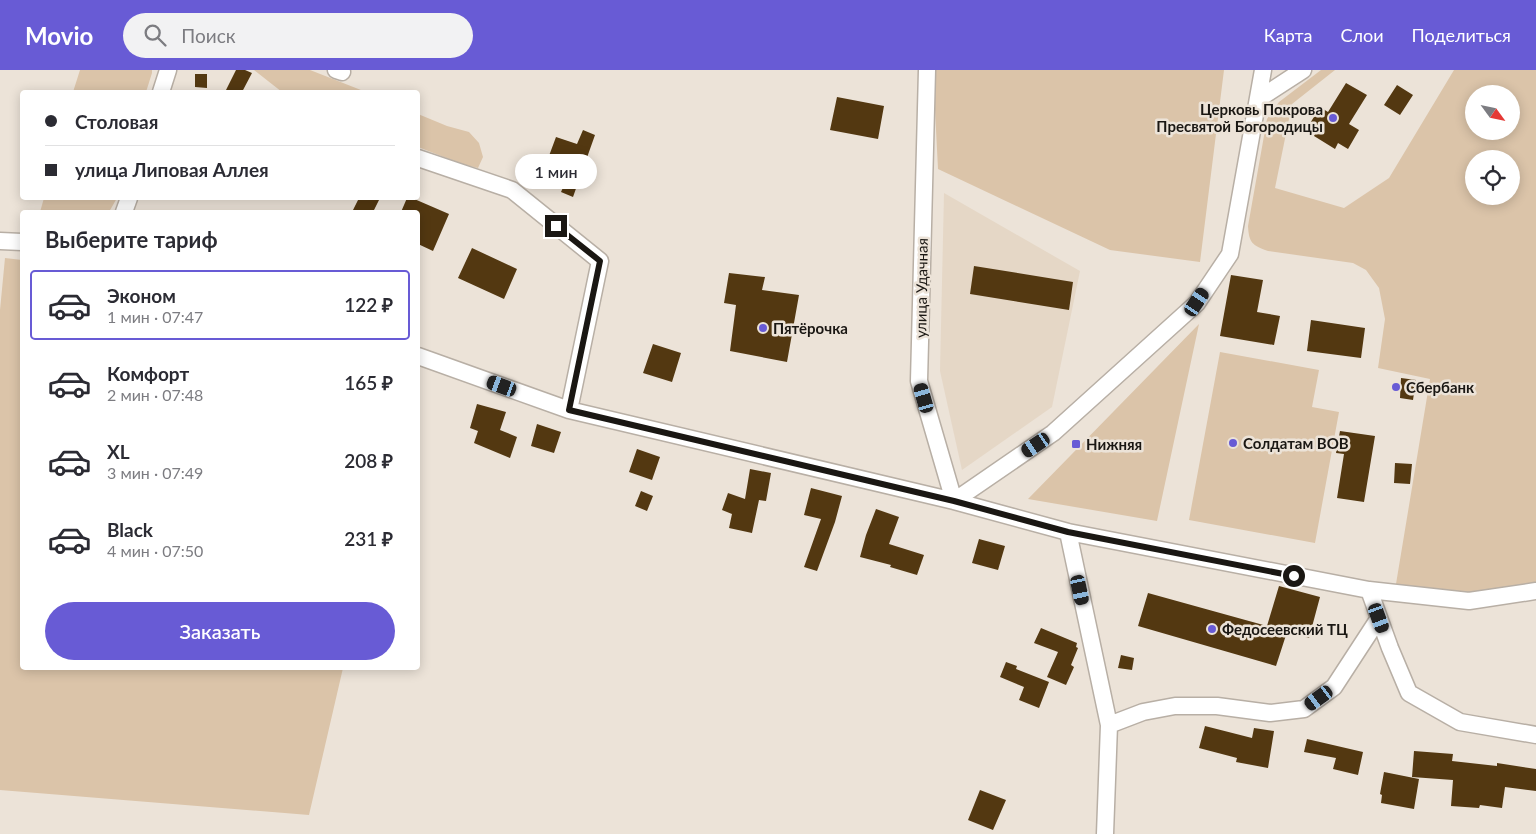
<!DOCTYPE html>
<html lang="ru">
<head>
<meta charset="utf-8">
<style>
	:root { --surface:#fff; --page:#f2f2f3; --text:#2b2b33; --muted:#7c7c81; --line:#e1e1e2; --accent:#685bd5 }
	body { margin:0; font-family:Lato,sans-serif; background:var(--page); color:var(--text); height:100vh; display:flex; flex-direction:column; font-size:19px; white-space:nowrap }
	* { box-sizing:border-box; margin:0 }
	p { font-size:16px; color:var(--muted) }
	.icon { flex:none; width:28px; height:28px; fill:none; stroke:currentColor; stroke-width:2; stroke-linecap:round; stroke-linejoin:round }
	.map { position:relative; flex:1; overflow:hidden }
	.panel { position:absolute; left:20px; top:140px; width:400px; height:460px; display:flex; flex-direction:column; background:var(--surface); border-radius:5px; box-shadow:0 2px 12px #0003 }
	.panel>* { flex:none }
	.banner { position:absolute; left:20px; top:20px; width:400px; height:110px; border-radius:5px; box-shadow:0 2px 12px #0003; display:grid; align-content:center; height:110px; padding:0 25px; background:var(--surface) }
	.needle { width:32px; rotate:123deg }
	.buttons { position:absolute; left:1465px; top:15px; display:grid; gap:10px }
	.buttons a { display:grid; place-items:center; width:55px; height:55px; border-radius:50%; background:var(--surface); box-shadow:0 2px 12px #0003; font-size:25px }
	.end { position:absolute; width:22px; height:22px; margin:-11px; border:6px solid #1a1713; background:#fff; box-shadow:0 0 0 2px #fff }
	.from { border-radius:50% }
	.bubble { position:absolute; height:35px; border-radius:18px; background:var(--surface); box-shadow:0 2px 12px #0003; font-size:16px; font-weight:600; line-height:35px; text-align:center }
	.car { position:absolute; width:15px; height:30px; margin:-15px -8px; border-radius:6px; box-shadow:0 0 4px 1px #0007; background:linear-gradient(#222 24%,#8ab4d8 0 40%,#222 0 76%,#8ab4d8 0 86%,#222 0) }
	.banner b { display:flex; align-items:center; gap:18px; height:48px; font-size:19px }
	.banner b+b { border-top:1px solid var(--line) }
	.banner i { width:12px; height:12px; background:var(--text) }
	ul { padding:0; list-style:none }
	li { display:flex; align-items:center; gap:15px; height:70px; margin:0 10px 8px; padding:0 15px; border:2px solid transparent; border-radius:5px }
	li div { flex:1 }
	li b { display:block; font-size:19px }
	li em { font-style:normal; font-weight:600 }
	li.on { border-color:var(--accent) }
	li>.icon { width:45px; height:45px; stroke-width:1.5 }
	h2 { padding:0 25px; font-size:22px; line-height:60px }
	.cta { display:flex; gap:10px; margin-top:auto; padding:10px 25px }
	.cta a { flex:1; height:58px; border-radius:30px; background:var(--accent); color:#fff; font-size:20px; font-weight:600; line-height:58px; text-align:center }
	header { display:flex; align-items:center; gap:30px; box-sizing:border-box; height:70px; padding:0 25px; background:var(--accent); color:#fff }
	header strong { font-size:24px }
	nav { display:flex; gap:28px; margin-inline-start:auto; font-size:18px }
	.search { width:350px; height:45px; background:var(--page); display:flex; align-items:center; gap:12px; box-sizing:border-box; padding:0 18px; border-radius:28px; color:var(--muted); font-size:19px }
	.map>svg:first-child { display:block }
	.built { fill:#e5d7c6 }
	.green { fill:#dbc4a9; fill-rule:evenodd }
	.building { fill:#533811 }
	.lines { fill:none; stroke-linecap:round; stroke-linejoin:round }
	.street-casing { stroke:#b8afa5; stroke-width:19 }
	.street { stroke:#fff; stroke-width:16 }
	.route { stroke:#1a1713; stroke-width:6 }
	.poi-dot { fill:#685bd5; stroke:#ece3d8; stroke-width:2 }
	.labels { text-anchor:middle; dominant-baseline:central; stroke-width:5; stroke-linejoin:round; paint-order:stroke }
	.poi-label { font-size:15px; font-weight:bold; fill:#1a1713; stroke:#ece3d8; text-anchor:start }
	.street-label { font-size:15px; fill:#1a1713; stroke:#ece3d8 }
</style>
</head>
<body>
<header>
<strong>Movio</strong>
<div class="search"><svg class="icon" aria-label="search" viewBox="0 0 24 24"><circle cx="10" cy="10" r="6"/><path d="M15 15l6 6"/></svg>Поиск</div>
<nav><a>Карта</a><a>Слои</a><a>Поделиться</a></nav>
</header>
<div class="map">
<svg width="1536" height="764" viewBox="0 0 1536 764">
	<rect width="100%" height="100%" fill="#ece3d8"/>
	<!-- built -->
	<path class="built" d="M 944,123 L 1080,201 L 1052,337 L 962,400 L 940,301 Z"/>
	<!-- green -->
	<path class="green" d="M 80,0 L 152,0 L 152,3 L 146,22 L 73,22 Z
		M 254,0 L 310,0 L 366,22 L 282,22 Z
		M 933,0 L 1224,0 L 1200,192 L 1110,180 L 938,99 Z
		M 1321,0 L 1335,0 L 1292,34 L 1275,118 L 1344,138 L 1389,108 L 1454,0 L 1536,0 L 1536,515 L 1466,524 L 1396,514 L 1430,309 L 1378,298 L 1385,249 L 1379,218 L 1366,200 L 1353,193 L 1268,181 C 1252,175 1249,173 1248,156 L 1267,49 L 1279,32 ZM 1474,24 L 1511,24 L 1511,61 L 1474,61 ZM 1474,89 L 1511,89 L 1511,126 L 1474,126 Z
		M 418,44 L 447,56 L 469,62 L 479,73 L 483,87 L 478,98 L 462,94 L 418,77 Z
		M 44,128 L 117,128 L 109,142 L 40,142 Z
		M 5,188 L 22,190 L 22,598 L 343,598 L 309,745 L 0,720 L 0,240 Z
		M 1199,254 L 1157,451 L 1028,429 Z
		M 1220,282 L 1319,300 L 1312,337 L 1339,342 L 1315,473 L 1189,450 Z"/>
	<!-- building -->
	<path class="building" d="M 236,0 L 245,0 L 252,3 L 242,22 L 225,22 Z
		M 195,4 L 207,4 L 207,18 L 195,17 Z
		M 1346,13 L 1367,25 L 1349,54 L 1359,60 L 1348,79 L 1338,73 L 1335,79 L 1314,66 L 1317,60 L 1309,55 L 1320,37 L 1328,42 Z
		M 1397,15 L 1413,25 L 1400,45 L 1384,35 Z
		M 837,27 L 884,36 L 878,69 L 830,60 Z
		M 583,60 L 595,65 L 573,127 L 561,122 L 566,111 L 543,102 L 556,67 L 577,74 Z
		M 359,128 L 380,128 L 373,142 L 352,142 Z
		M 407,128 L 412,128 L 449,144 L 433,181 L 418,174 L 418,142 L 401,142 Z
		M 472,178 L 517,199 L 504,229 L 458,208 Z
		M 974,196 L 1073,212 L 1069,240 L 970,224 Z
		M 729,203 L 765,207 L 762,220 L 799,225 L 787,292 L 730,281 L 736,235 L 724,233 Z
		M 1231,205 L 1263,210 L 1257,242 L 1280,246 L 1274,275 L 1220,266 Z
		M 1311,250 L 1365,258 L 1361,288 L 1307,281 Z
		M 653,274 L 681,283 L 672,312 L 643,303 Z
		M 1401,308 L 1416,310 L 1413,330 L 1400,328 Z
		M 477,334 L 506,342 L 500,360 L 517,367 L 510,388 L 474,373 L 478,361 L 470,358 Z
		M 537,354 L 561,362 L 554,383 L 531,376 Z
		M 1340,361 L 1375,366 L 1364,432 L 1337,428 L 1344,384 L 1336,383 Z
		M 637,379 L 660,387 L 652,410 L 629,402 Z
		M 1395,393 L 1412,394 L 1410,414 L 1394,413 Z
		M 750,399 L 771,403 L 766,431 L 759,430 L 752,463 L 729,458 L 732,444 L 722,440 L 728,423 L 745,429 Z
		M 811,418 L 842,426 L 835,452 L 817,501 L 804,497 L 821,449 L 804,445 Z
		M 641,421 L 653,426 L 647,441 L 635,436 Z
		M 876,439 L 899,447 L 889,474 L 924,485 L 917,505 L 890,497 L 891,495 L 860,487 L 866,465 Z
		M 979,469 L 1005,476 L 998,500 L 972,493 Z
		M 1279,516 L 1320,527 L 1309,568 L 1287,562 L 1276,596 L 1138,556 L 1148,523 L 1267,556 Z
		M 1041,558 L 1077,573 L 1076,577 L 1078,578 L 1071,595 L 1074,597 L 1066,615 L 1047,607 L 1058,582 L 1034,573 Z
		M 1121,585 L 1134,588 L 1132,600 L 1118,598 Z
		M 1006,592 L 1017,596 L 1016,599 L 1049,612 L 1039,638 L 1019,630 L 1024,617 L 1000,607 Z
		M 1205,656 L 1252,668 L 1254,658 L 1274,661 L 1268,698 L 1236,692 L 1237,688 L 1199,678 Z
		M 1307,669 L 1363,682 L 1358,705 L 1333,699 L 1336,688 L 1304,682 Z
		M 1414,681 L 1453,684 L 1452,691 L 1497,696 L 1497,693 L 1536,699 L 1536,721 L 1505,717 L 1502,738 L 1480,735 L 1479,738 L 1451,736 L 1453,710 L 1412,707 Z
		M 1384,702 L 1419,709 L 1414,739 L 1381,733 L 1382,725 L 1380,724 Z
		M 980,720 L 1006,730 L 993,760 L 968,750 Z"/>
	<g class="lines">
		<!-- street casing -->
		<g class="street-casing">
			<path id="street" d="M 336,0 L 342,2
				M 927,0 L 919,311 L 954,431 L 1053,363 L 1197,233 L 1230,184 L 1263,0
				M 161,22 L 168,0
				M 1260,28 L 1303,0
				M 418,88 L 512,120 L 600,191 L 569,340
				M 124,142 L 129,128
				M 0,171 L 22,172
				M 418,286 L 569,340 L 954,431 L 1068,462 L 1369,520 L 1469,531 L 1536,521
				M 1068,462 L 1109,655 L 1105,764
				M 1369,520 L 1390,578 L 1409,623 L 1460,652 L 1536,665
				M 1109,655 L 1143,642 L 1175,636 L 1217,636 L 1270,643 L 1304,639 L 1334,617 L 1379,548"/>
		</g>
		<!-- street -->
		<use href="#street" class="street"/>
	</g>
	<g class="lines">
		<!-- route -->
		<path class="route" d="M 556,156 L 600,191 L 569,340 L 954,431 L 1068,462 L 1294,506"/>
	</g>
	<!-- markers -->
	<g class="poi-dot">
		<circle cx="1333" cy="48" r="5"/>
		<circle cx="763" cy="258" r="5"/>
		<circle cx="1396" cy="317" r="5"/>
		<circle cx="1233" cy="373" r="5"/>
		<rect x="1071" y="369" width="10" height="10" rx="2.5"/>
		<circle cx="1212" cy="559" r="5"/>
	</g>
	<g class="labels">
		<!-- poi labels -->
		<g class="poi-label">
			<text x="1323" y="39" text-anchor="end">Церковь Покрова<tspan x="1323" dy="17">Пресвятой Богородицы</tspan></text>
			<text x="773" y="258">Пятёрочка</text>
			<text x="1406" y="317">Сбербанк</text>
			<text x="1243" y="373">Солдатам ВОВ</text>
			<text x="1086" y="374">Нижняя</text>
			<text x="1222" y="559">Федосеевский ТЦ</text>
		</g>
		<!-- street labels -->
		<g class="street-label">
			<text transform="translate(921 218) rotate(-89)">улица Удачная</text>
		</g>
	</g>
</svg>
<div class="buttons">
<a><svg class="needle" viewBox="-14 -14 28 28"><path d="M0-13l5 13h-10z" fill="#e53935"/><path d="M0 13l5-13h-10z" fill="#7c7c81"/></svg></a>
<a><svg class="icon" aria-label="locate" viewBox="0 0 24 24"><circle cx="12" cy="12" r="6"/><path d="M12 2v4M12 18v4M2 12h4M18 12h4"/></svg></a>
</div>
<i class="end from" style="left:1294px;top:506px"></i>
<i class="end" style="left:556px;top:156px"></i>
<div class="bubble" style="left:515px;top:84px;width:82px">1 мин</div>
<i class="car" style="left:1197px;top:232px;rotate:34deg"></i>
<i class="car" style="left:502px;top:316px;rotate:290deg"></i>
<i class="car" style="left:924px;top:328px;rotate:344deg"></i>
<i class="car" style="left:1036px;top:375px;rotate:236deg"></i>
<i class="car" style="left:1080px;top:520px;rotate:168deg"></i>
<i class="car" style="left:1379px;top:548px;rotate:160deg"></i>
<i class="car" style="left:1319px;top:628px;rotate:234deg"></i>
<div class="banner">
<b><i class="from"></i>Столовая</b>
<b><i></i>улица Липовая Аллея</b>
</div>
<section class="panel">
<h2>Выберите тариф</h2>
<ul>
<li class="on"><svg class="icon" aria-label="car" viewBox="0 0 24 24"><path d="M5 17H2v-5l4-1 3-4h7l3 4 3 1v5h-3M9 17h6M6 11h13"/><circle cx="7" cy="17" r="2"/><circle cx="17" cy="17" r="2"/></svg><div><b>Эконом</b><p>1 мин · 07:47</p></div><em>122 ₽</em></li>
<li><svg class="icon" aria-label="car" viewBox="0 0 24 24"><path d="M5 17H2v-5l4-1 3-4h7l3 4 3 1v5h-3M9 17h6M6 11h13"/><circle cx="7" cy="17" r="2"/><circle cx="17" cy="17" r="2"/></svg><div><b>Комфорт</b><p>2 мин · 07:48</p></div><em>165 ₽</em></li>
<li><svg class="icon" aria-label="car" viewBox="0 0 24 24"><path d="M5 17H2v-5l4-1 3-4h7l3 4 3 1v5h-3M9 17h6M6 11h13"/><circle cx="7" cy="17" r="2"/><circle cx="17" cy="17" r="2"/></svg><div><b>XL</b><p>3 мин · 07:49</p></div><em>208 ₽</em></li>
<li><svg class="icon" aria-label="car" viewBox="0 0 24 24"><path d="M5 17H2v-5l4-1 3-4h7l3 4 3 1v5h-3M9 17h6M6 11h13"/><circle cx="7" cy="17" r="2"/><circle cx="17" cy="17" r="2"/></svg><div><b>Black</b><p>4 мин · 07:50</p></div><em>231 ₽</em></li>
</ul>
<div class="cta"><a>Заказать</a></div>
</section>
</div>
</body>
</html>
